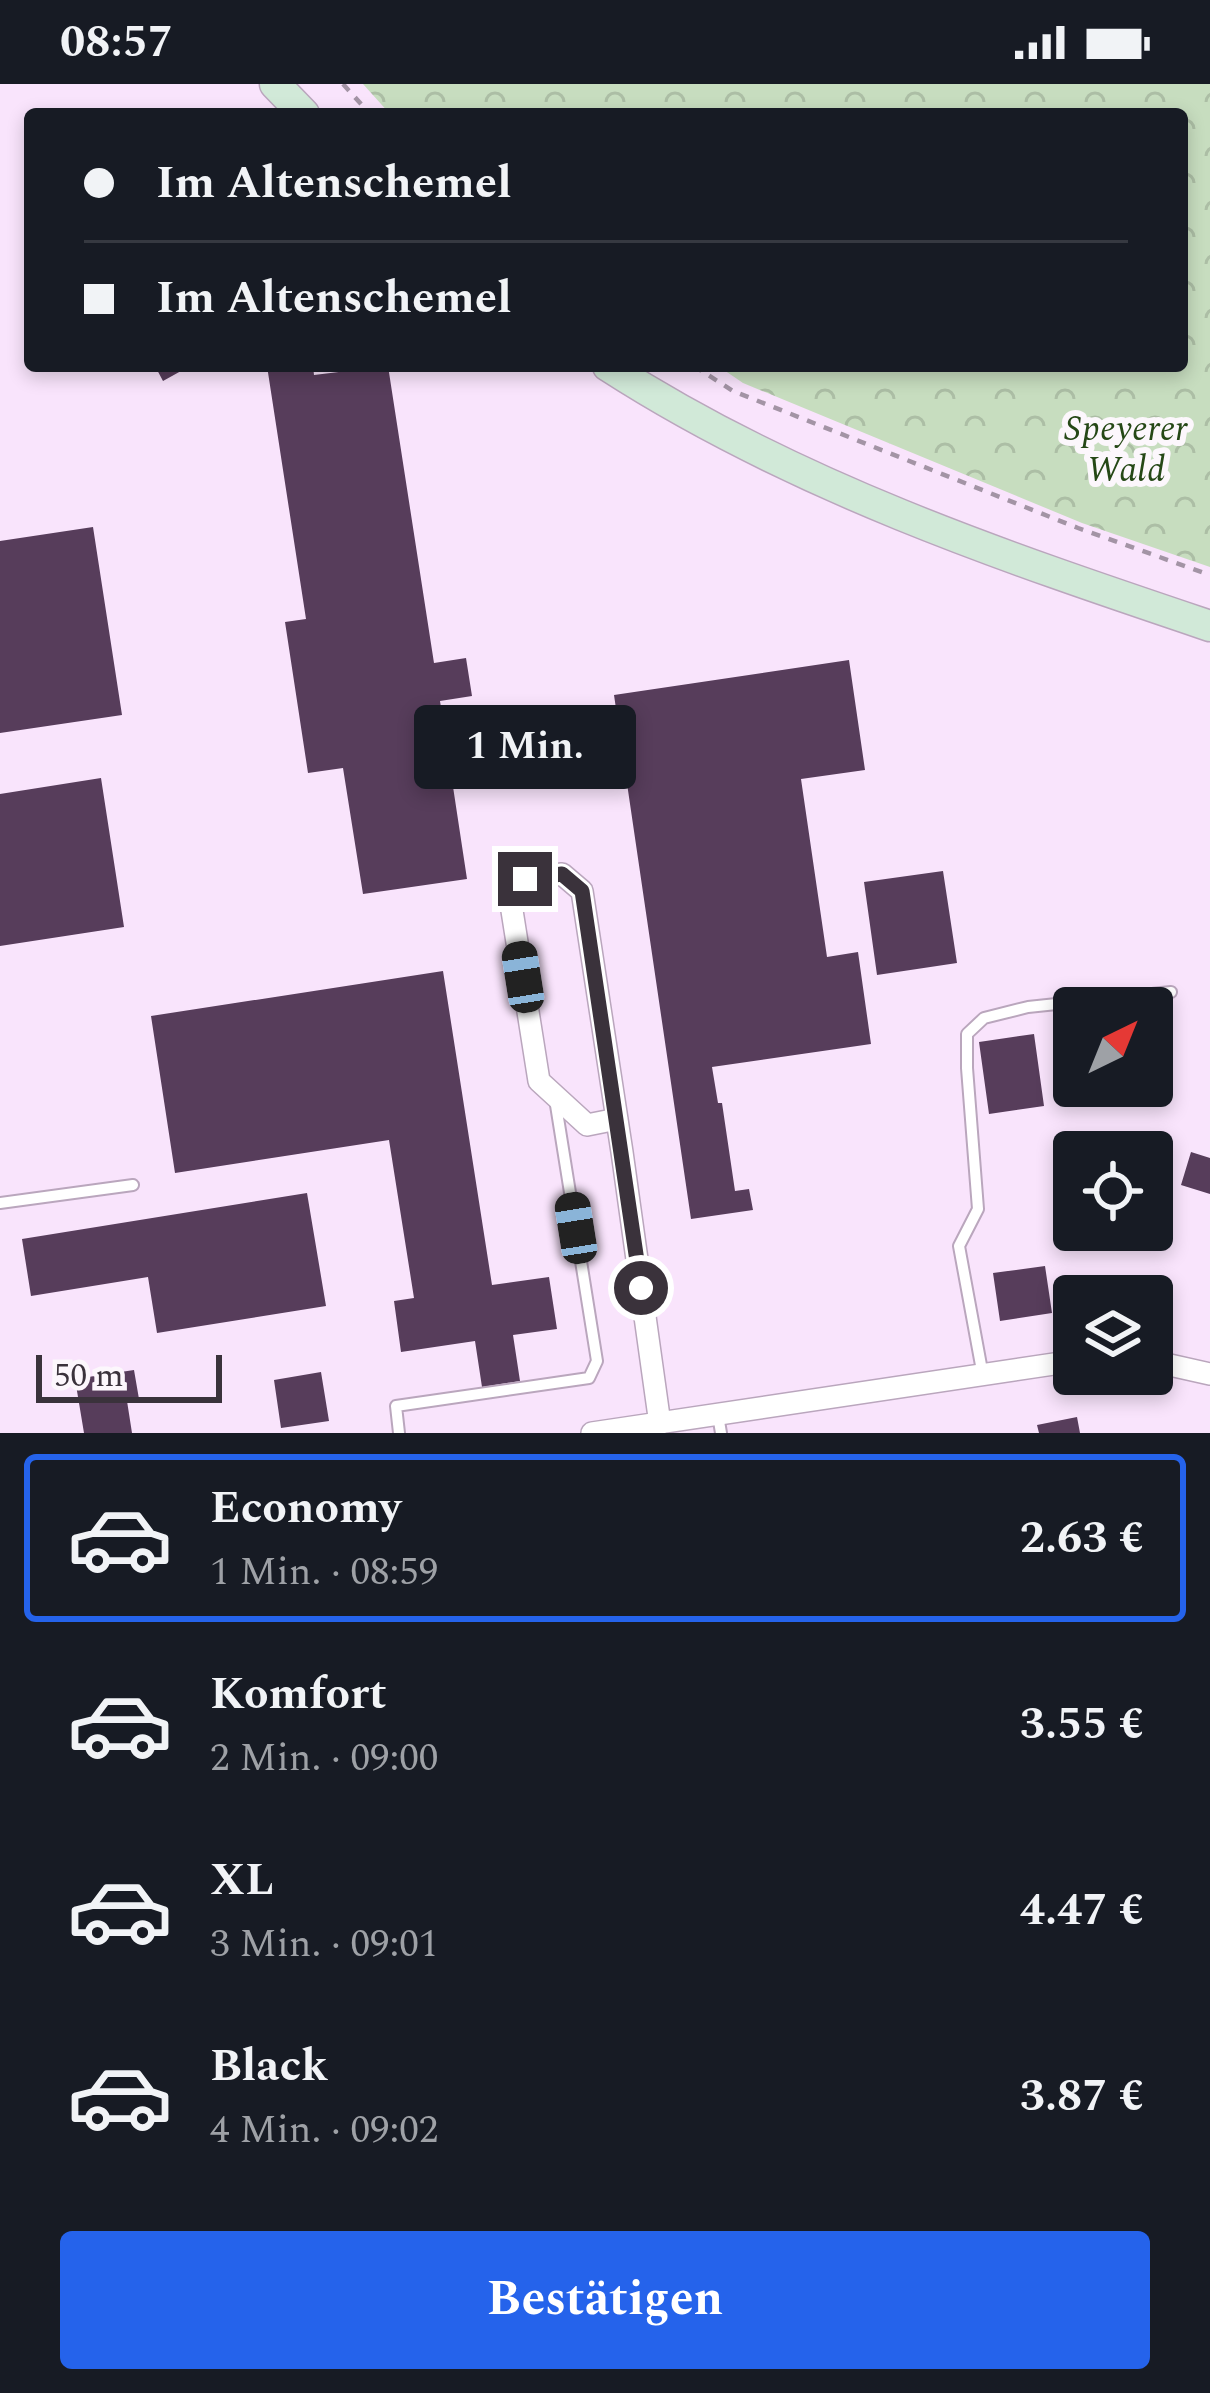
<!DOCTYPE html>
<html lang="de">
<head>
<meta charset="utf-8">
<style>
	:root { --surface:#171b24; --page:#242831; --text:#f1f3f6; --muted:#9ea1a6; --line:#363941; --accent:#2563eb }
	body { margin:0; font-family:Spectral,serif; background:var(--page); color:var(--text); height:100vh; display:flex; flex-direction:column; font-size:45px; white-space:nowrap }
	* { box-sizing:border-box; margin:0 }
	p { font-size:39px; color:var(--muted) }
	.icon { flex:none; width:66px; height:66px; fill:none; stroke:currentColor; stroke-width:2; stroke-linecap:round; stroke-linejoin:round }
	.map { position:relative; height:1349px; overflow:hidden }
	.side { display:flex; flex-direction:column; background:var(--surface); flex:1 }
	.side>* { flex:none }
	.hud { position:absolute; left:24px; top:24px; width:1164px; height:264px; border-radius:12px; box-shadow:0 6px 18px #0003; display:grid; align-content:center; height:264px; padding:0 60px; background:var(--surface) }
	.needle { width:78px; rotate:43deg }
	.tools { position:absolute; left:1053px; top:903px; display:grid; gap:24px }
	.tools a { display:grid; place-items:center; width:120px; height:120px; border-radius:12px; background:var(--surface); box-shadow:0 6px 18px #0003; font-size:60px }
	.scale { position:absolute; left:36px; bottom:30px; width:186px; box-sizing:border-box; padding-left:12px; border:6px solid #3a323b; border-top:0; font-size:33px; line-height:42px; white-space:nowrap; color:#3a323b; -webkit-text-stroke:9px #fcf7fc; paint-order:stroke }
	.end { position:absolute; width:54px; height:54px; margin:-27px; border:15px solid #3a323b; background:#fff; box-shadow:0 0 0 6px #fff }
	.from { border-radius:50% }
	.bubble { position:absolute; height:84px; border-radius:12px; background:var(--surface); box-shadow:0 6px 18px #0003; font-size:39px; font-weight:700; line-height:84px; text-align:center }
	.car { position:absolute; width:36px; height:72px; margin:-36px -18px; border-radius:15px; box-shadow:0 0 9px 3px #0007; background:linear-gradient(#222 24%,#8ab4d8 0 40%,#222 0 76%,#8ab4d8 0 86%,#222 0) }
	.hud b { display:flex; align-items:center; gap:42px; height:114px; font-size:45px }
	.hud b+b { border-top:3px solid var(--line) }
	.hud i { width:30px; height:30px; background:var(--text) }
	ul { padding:21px 0 0; list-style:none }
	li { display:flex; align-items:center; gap:36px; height:168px; margin:0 24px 18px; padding:0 36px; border:6px solid transparent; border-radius:12px }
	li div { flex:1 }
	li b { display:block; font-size:45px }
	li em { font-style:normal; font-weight:700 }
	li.on { border-color:var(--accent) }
	li>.icon { width:108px; height:108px; stroke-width:1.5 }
	.action { display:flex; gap:24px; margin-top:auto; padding:24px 60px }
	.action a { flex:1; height:138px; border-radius:12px; background:var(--accent); color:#fff; font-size:48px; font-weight:700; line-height:138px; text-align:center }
	.status { display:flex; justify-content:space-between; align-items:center; height:84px; padding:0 60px; background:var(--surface); direction:ltr }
	.status svg { height:33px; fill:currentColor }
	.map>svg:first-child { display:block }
	.forest { fill:url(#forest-crowns) }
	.building { fill:#573d5b }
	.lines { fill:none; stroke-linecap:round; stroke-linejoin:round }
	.lane-casing { stroke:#baa6bd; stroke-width:14 }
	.street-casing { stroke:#baa6bd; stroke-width:24 }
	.secondary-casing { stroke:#baa6bd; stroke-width:33 }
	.path { stroke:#a394a5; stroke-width:4.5; stroke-dasharray:9 9; stroke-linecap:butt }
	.lane { stroke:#fff; stroke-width:10 }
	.street { stroke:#fff; stroke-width:21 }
	.secondary { stroke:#d1e9d8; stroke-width:30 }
	.route { stroke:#3a323b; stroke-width:15 }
	.labels { text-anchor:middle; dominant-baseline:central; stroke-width:12; stroke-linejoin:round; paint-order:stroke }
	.park-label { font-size:36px; font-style:italic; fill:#254816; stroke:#fcf7fc }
</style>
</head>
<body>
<div class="status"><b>08:57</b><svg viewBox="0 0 49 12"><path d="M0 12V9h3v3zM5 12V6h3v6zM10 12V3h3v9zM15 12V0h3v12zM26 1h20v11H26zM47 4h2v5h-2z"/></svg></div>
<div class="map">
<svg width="1210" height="1349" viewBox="0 0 1210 1349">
	<defs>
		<pattern id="forest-crowns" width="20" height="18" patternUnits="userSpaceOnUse" patternTransform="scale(3)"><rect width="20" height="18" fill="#c7ddbf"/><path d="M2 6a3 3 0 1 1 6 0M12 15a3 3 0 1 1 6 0" fill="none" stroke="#acbea5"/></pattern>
	</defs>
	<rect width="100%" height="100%" fill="#f9e4fc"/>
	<!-- forest -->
	<path class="forest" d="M 363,0 L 1210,0 L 1210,483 L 1082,439 L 743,299 L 718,282 L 1182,282 L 1182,30 L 390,30 Z"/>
	<!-- building -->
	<path class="building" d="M 155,282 L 190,282 L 163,297 Z
		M 267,282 L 313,282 L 314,291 L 388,282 L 434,579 L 466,574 L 472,612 L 440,617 L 467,795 L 363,810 L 343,684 L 308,689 L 285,538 L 306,535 Z
		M 93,443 L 122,631 L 0,649 L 0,457 Z
		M 849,576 L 865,686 L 801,695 L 827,873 L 858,868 L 871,960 L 712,983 L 718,1019 L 722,1019 L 735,1107 L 749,1105 L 753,1126 L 691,1135 L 614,611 Z
		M 101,694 L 124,843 L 0,862 L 0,710 Z
		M 943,787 L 957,879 L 877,891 L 864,798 Z
		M 443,887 L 492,1201 L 549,1193 L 557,1245 L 513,1251 L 520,1297 L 482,1303 L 475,1257 L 401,1268 L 394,1217 L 414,1214 L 389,1056 L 175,1089 L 151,932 Z
		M 1034,950 L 1044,1022 L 989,1030 L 979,958 Z
		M 1191,1068 L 1210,1074 L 1210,1110 L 1181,1101 Z
		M 307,1109 L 326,1222 L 157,1249 L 148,1193 L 31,1212 L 22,1155 Z
		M 1045,1182 L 1052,1229 L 1000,1237 L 993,1189 Z
		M 134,1286 L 139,1315 L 127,1317 L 132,1349 L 84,1349 L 75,1295 Z
		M 321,1288 L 329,1337 L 281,1344 L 274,1296 Z
		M 1077,1333 L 1080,1349 L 1039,1349 L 1037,1341 Z"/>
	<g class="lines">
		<!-- lane casing -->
		<g class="lane-casing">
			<path id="lane" d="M 0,1119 L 133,1101
				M 983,1292 L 959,1162 L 978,1125 L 967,984 L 967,950 L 984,934 L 1028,923 L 1171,908
				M 718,1331 L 721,1349
				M 399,1349 L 396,1322 L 589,1294 L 597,1277 L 555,1015"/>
		</g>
		<!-- street casing -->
		<g class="street-casing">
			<path id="street" d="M 617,1035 L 587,1041 L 539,997 L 510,814 L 525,795 L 562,790 L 582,807 C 595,894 609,981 622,1068 L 660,1340
				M 1152,1277 L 1210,1290
				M 592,1349 L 1074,1277"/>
		</g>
		<!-- secondary casing -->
		<g class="secondary-casing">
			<path id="secondary" d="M 275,0 L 304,30
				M 608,282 C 794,402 1002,472 1210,542"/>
		</g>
		<!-- path -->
		<path class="path" d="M 343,0 L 370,30
			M 694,282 L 733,307 L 1078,444 L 1210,491"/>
		<!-- lane -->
		<use href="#lane" class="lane"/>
		<!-- street -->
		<use href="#street" class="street"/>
		<!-- secondary -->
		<use href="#secondary" class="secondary"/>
	</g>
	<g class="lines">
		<!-- route -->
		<path class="route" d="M 525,795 L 562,790 L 582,807 L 641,1204"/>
	</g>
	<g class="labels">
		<!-- park labels -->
		<g class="park-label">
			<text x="1126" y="345">Speyerer<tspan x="1126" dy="41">Wald</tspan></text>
		</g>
	</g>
</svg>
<div class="tools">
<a><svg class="needle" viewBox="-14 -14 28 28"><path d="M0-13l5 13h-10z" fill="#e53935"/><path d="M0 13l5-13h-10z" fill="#9ea1a6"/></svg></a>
<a><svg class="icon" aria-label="locate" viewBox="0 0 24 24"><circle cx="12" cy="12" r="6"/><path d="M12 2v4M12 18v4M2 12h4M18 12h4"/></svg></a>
<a><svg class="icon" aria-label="layers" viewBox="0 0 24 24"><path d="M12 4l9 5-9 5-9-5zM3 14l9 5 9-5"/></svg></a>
</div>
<div class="scale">50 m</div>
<i class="end from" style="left:641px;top:1204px"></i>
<i class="end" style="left:525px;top:795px"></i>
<div class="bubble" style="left:414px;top:621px;width:222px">1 Min.</div>
<i class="car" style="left:523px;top:893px;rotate:351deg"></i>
<i class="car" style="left:576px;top:1144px;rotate:351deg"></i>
<div class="hud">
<b><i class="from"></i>Im Altenschemel</b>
<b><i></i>Im Altenschemel</b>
</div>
</div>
<section class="side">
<ul>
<li class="on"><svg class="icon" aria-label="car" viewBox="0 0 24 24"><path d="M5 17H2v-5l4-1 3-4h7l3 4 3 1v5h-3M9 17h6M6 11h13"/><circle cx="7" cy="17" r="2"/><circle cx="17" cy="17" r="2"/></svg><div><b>Economy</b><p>1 Min. · 08:59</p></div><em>2.63 €</em></li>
<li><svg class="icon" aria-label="car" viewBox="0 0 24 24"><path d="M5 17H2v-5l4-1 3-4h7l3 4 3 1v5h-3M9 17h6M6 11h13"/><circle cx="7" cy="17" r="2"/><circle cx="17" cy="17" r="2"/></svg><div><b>Komfort</b><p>2 Min. · 09:00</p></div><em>3.55 €</em></li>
<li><svg class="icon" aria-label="car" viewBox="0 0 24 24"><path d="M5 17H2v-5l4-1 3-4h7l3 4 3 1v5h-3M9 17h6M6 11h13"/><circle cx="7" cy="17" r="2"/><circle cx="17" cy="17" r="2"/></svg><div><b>XL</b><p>3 Min. · 09:01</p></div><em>4.47 €</em></li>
<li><svg class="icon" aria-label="car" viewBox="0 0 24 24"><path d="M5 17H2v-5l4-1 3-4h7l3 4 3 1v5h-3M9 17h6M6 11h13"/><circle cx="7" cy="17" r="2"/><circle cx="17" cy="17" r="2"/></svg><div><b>Black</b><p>4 Min. · 09:02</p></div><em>3.87 €</em></li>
</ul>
<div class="action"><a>Bestätigen</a></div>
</section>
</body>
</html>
